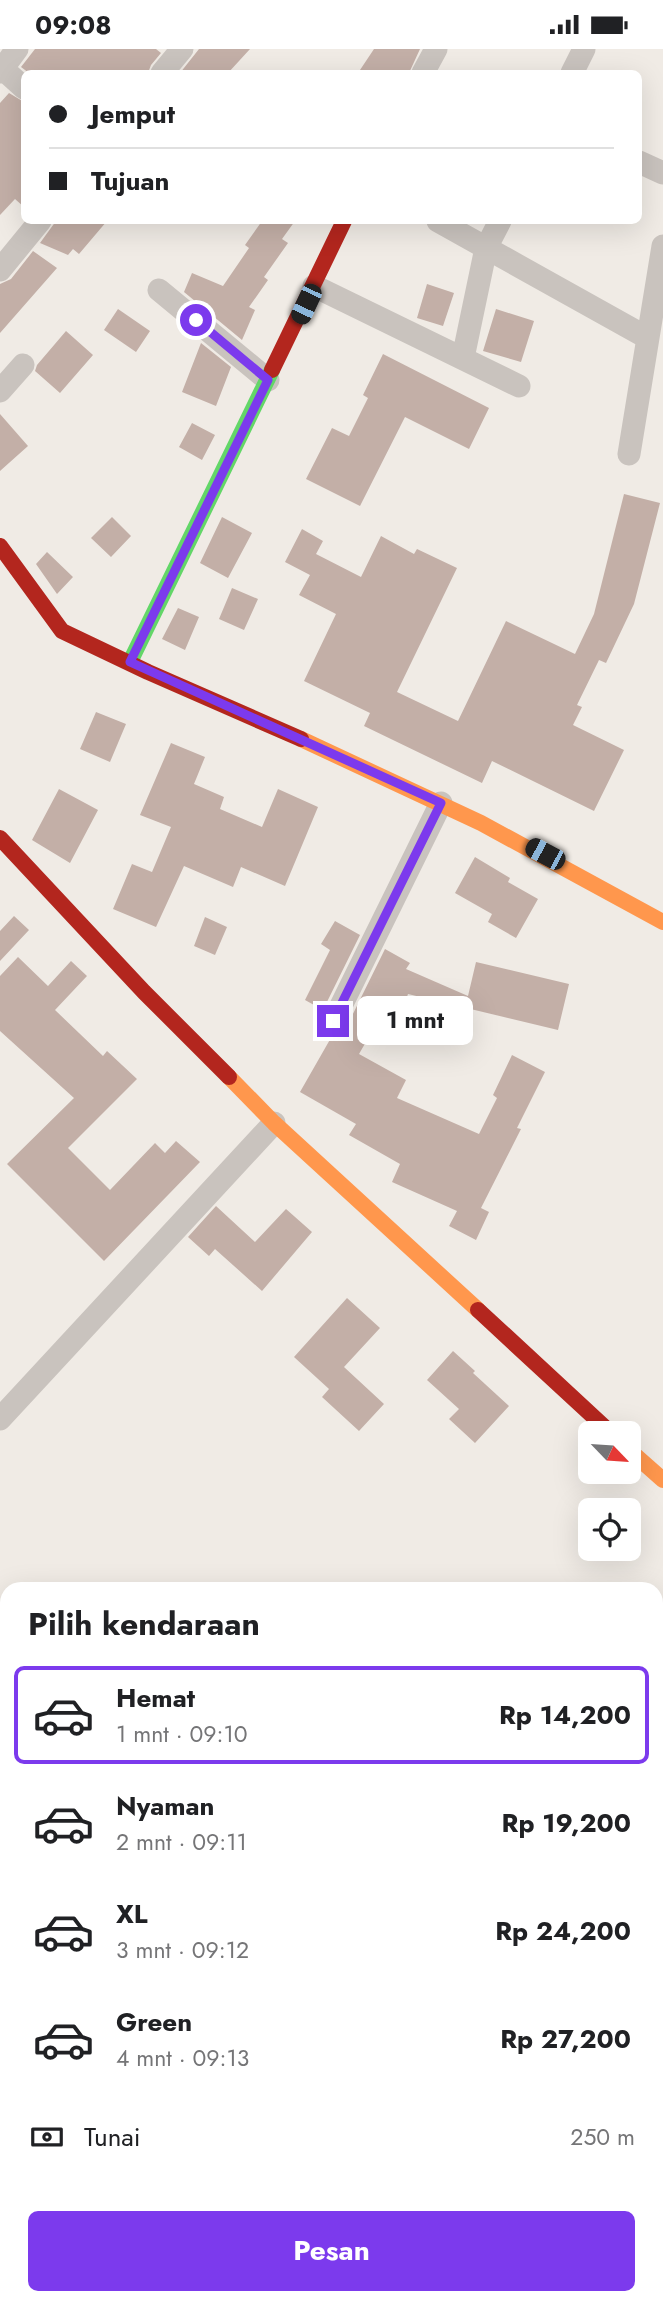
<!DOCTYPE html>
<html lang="id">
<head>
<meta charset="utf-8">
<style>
	:root { --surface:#fff; --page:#f6f6f6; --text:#202124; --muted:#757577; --line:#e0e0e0; --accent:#7c3aed }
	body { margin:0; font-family:Jost,sans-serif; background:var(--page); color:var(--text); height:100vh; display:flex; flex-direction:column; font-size:26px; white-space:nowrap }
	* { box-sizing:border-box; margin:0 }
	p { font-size:23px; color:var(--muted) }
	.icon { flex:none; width:38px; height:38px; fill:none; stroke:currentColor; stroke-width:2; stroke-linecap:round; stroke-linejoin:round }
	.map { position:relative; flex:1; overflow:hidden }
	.panel { position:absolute; left:0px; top:1533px; width:663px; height:723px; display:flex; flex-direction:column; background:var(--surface); border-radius:21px 21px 0 0; box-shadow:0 7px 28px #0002 }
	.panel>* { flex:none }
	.top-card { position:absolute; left:21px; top:21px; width:621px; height:154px; border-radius:10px; box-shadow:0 7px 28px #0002; display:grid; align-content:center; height:154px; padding:0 28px; background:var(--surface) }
	.needle { width:46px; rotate:115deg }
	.controls { position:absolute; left:578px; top:1372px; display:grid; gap:14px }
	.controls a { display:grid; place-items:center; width:63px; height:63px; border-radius:10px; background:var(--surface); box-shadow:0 7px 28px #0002; font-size:35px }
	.end { position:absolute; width:32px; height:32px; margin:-16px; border:9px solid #7c3aed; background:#fff; box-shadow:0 0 0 4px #fff }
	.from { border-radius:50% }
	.bubble { position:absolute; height:49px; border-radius:10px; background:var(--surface); box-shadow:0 7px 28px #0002; font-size:23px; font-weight:700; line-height:49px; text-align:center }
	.car { position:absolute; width:21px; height:42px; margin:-21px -10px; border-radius:9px; box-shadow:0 0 5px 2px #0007; background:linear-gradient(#222 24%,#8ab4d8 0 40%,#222 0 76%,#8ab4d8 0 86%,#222 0) }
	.top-card b { display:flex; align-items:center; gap:24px; height:66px; font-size:26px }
	.top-card b+b { border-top:2px solid var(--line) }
	.top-card i { width:18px; height:18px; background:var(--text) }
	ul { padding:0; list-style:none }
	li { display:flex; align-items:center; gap:21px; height:98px; margin:0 14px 10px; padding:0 14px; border:4px solid transparent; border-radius:10px }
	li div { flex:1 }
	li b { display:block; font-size:26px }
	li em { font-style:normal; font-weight:700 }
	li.selected { border-color:var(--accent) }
	li>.icon { width:63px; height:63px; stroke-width:1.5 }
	h2 { padding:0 28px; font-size:32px; line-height:84px }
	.pay { display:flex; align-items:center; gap:18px; height:77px; padding:0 28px; font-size:26px }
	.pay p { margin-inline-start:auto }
	.action { display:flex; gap:14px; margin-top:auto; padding:14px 28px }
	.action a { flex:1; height:80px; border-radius:10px; background:var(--accent); color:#fff; font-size:28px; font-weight:700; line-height:80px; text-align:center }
	.status { display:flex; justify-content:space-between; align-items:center; height:49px; padding:0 35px; background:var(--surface); direction:ltr }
	.status svg { height:19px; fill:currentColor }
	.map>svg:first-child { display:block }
	.building { fill:#c3afa7 }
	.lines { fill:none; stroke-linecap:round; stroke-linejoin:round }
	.street { stroke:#c9c3be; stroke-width:23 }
	.fast { stroke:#63d668; stroke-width:16 }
	.slow { stroke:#ff974d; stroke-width:16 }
	.jam { stroke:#b3261e; stroke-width:16 }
	.route { stroke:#7c3aed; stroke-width:9 }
</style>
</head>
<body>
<div class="status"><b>09:08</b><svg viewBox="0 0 49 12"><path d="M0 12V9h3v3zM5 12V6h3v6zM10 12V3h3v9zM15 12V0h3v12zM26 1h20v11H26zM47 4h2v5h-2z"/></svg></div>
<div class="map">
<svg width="663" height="2255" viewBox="0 0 663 2255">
	<rect width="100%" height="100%" fill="#f0ebe5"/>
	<!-- building -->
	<path class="building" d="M 35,0 L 156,0 L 161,4 L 151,16 L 148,24 L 29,24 L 21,18 Z
		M 199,0 L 250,0 L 228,24 L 180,24 Z
		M 374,0 L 420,0 L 409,24 L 358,24 Z
		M 9,44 L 24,53 L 24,158 L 15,150 L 0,166 L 0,54 Z
		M 56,172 L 107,172 L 79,205 L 73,200 L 68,206 L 40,194 Z
		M 262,172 L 295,172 L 282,190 L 288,194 L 264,228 L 268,231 L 249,258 L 255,261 L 242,291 L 184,243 L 192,224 L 223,237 L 249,199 L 245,196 Z
		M 33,202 L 57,219 L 0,284 L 0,235 L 11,230 Z
		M 427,235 L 454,244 L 443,277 L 417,269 Z
		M 118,260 L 150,282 L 136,303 L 104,281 Z
		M 496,260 L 534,272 L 521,313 L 483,302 Z
		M 66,282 L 93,306 L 60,344 L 35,322 L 37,316 Z
		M 201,294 L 231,318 L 216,357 L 182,343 Z
		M 383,305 L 489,359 L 469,400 L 405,368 L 360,457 L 306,430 L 332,379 L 349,387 L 368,349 L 363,346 Z
		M 0,365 L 28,397 L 0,422 Z
		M 192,374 L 215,386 L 202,411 L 179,398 Z
		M 624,445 L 660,454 L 634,555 L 606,614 L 599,611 L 577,656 L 582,658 L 573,676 L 624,701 L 594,762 L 492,712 L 482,734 L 364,677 L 370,664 L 304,632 L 336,565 L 299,546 L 310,526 L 285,513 L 302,480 L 323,492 L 316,505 L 361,528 L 381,487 L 414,505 L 417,500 L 457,519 L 397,643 L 458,672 L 506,572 L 575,605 L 594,565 Z
		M 112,468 L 131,487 L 111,508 L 91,489 Z
		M 222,468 L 252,484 L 228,529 L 200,514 Z
		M 47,503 L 73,528 L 57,545 L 36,515 Z
		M 232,539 L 258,550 L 244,581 L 219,570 Z
		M 178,559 L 199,568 L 185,601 L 162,590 Z
		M 96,663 L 126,675 L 110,713 L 80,700 Z
		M 171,694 L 205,708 L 194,735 L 224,748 L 220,760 L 262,778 L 278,740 L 318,758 L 285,837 L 241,818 L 233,838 L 184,817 L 156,878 L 113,860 L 132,815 L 152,823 L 171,778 L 140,766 Z
		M 59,740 L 98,761 L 70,814 L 32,791 Z
		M 475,808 L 510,829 L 508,833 L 538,850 L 516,889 L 488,873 L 492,865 L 455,844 Z
		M 14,867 L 29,881 L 0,912 L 0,882 Z
		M 205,868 L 227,878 L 215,906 L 194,897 Z
		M 335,872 L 360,886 L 323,961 L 305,951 L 330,901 L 321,895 Z
		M 385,900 L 410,914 L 406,920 L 468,947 L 476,913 L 569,935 L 558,981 L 408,945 L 403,959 L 389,953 L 359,1005 L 406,1031 L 397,1049 L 479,1085 L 497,1049 L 493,1046 L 512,1006 L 545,1023 L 517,1079 L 521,1080 L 481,1159 L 489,1163 L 476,1191 L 449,1177 L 457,1162 L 392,1133 L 400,1115 L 349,1086 L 356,1075 L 300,1043 L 332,987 L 340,985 L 346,979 Z
		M 18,908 L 48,937 L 71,912 L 87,927 L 55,961 L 103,1007 L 107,1002 L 137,1030 L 68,1099 L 110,1141 L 155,1094 L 165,1104 L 176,1092 L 200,1113 L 104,1212 L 7,1115 L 74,1049 L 0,982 L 0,927 Z
		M 216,1157 L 255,1193 L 286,1160 L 312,1183 L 262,1242 L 215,1200 L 209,1207 L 188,1188 Z
		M 347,1249 L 380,1279 L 344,1318 L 384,1355 L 359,1382 L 322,1348 L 329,1340 L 294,1308 Z
		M 453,1302 L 475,1322 L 473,1324 L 509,1357 L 475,1394 L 449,1370 L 459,1360 L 427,1331 Z"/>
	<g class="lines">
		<!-- street -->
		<path class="street" d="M 3,20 L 24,39
			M 0,23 L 17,0
			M 162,24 L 182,0
			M 423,24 L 436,0
			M 572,24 L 584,0
			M 639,113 L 663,124
			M 438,172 L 646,288
			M 0,221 L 40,172
			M 314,237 L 519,337
			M 159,241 L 268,331
			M 463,309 L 486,199 L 500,172
			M 0,342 L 23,316
			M 629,405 L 663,197
			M 333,973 L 441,754
			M 0,1370 L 274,1074"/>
		<!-- fast -->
		<path class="fast" d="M 130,613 L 272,321"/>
		<!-- slow -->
		<path class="slow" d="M 301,690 L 481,774 L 663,873
			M 229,1028 L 274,1074 L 478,1261
			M 628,1400 L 663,1431"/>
		<!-- jam -->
		<path class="jam" d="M 272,321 L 344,172
			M 0,497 L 62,582 L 148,623 L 301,690
			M 0,789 L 144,943 L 229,1028
			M 478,1261 L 611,1384"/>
	</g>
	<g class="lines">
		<!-- route -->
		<path class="route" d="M 196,271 L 268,331 L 130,613 L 441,754 L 333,972"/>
	</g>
</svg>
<div class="controls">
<a><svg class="needle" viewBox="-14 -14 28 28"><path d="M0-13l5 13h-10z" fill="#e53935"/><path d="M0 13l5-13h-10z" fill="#757577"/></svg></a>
<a><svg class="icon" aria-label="locate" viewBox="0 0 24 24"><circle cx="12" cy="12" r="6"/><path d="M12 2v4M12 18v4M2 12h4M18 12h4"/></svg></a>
</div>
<i class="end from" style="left:196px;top:271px"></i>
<i class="end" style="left:333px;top:972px"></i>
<div class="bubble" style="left:357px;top:947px;width:116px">1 mnt</div>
<i class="car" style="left:306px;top:255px;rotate:205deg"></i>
<i class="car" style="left:545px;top:805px;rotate:298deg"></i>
<div class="top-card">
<b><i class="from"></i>Jemput</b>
<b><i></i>Tujuan</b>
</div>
<section class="panel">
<h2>Pilih kendaraan</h2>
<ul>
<li class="selected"><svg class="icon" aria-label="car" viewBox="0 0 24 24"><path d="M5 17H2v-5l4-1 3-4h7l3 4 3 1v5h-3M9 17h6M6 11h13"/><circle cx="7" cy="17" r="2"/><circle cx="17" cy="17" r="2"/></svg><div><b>Hemat</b><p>1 mnt · 09:10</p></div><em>Rp 14,200</em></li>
<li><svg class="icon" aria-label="car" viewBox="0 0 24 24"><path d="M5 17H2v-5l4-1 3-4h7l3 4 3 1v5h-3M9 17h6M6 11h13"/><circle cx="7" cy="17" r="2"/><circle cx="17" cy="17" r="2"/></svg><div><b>Nyaman</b><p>2 mnt · 09:11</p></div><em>Rp 19,200</em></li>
<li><svg class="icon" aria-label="car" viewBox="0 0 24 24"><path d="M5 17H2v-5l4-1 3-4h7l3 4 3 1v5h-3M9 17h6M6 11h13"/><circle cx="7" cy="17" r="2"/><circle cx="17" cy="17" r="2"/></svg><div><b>XL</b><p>3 mnt · 09:12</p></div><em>Rp 24,200</em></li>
<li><svg class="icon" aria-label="car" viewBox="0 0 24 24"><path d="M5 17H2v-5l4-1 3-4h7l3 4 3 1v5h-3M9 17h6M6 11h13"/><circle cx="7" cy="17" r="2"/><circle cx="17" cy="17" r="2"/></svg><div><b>Green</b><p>4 mnt · 09:13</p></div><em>Rp 27,200</em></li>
</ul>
<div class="pay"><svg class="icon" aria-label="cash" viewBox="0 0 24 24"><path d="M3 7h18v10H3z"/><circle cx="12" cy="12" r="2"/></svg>Tunai<p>250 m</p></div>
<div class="action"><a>Pesan</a></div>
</section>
</div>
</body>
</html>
